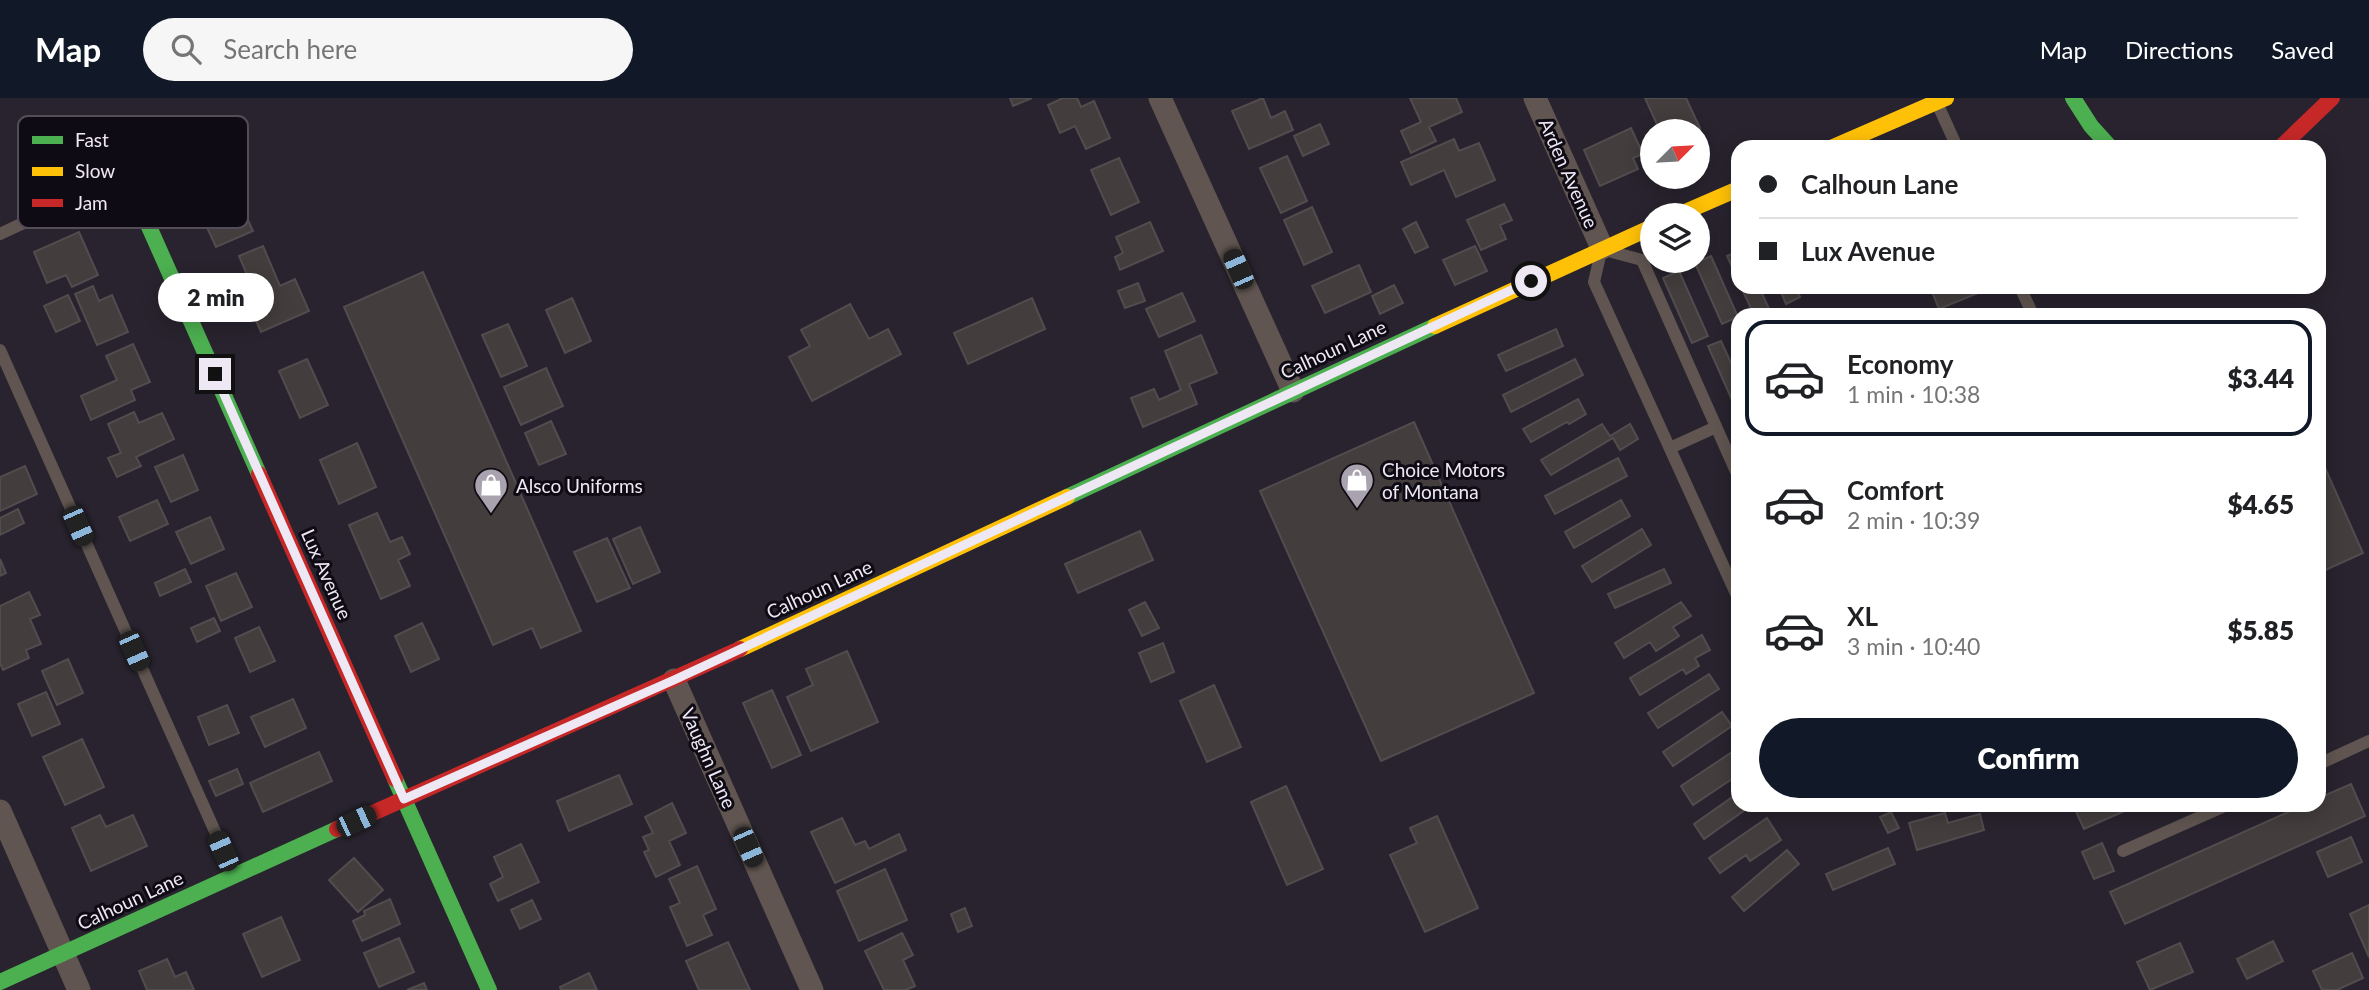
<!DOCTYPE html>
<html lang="en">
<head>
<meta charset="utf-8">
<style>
	:root { --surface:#fff; --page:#f6f6f6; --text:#202124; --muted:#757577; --line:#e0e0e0; --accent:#111827 }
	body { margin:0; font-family:Lato,sans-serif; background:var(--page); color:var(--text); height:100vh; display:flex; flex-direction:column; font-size:26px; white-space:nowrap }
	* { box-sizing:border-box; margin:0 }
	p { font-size:23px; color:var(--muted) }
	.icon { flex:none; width:38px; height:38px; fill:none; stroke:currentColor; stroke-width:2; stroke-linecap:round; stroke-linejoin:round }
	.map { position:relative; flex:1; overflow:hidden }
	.side { position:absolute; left:1731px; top:210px; width:595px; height:504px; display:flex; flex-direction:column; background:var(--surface); border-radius:21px; box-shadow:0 4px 18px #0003 }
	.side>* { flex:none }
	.banner { position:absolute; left:1731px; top:42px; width:595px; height:154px; border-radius:21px; box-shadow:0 4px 18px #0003; display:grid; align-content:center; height:154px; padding:0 28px; background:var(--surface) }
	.needle { width:46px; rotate:66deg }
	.tools { position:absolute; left:1640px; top:21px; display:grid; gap:14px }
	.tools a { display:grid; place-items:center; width:70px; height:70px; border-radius:50%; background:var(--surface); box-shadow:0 4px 18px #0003; font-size:35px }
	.end { position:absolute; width:32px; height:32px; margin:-16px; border:9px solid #eee8f5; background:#111; box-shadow:0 0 0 4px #111 }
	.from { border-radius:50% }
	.bubble { position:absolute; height:49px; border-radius:24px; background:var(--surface); box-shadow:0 4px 18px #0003; font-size:23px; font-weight:800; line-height:49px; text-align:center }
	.car { position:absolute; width:21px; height:42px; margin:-21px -10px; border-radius:9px; box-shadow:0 0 5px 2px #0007; background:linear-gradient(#222 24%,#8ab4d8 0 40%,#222 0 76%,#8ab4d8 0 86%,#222 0) }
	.banner b { display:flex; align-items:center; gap:24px; height:66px; font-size:26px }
	.banner b+b { border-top:2px solid var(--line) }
	.banner i { width:18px; height:18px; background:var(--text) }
	ul { padding:12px 0 0; list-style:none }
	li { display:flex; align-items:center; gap:21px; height:116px; margin:0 14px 10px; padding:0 14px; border:4px solid transparent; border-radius:21px }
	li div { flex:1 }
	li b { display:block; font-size:26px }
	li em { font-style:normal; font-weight:800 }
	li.selected { border-color:var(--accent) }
	li>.icon { width:63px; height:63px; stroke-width:1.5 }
	.button { display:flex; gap:14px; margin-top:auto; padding:14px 28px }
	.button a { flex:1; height:80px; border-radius:42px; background:var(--accent); color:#fff; font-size:28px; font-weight:800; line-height:80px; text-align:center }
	header { display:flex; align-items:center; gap:42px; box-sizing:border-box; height:98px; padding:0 35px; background:var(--accent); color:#fff }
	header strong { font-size:33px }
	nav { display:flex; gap:38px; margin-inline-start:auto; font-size:24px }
	.search { width:490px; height:63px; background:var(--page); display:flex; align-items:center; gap:18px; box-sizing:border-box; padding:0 24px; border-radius:38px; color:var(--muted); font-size:26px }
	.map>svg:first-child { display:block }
	.building { fill:#433d3d; stroke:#514c4e; stroke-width:2 }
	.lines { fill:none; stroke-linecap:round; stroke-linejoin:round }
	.lane { stroke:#605550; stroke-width:12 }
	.street { stroke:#605550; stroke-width:23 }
	.fast { stroke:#4caf50; stroke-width:16 }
	.slow { stroke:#ffc107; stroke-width:16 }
	.jam { stroke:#c62828; stroke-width:16 }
	.route { stroke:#eee8f5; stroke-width:9 }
	.labels { text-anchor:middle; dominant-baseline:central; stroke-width:6; stroke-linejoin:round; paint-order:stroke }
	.street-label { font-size:19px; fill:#eee8f5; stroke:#0f0b14 }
	.poi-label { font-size:19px; fill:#eee8f5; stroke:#0f0b14; text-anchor:start }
	.key { fill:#0f0b14; stroke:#524d58; stroke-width:2 }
	.key-label { font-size:19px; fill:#eee8f5 }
</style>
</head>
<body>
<header>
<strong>Map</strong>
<div class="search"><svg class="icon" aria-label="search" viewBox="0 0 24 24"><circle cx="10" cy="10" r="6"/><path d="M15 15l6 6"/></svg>Search here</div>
<nav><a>Map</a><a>Directions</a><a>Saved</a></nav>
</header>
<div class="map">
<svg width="2369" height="892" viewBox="0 0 2369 892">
	<rect width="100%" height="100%" fill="#28232e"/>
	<!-- building -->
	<path class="building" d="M 1010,0 L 1032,0 L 1013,8 Z
		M 1063,0 L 1077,0 L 1081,9 L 1094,3 L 1110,40 L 1086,51 L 1075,28 L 1060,35 L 1048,7 Z
		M 1263,0 L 1271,20 L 1285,13 L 1293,32 L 1249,51 L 1232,13 Z
		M 1410,0 L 1456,0 L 1462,14 L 1429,29 L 1436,43 L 1411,55 L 1401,33 L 1421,24 Z
		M 1645,0 L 1686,0 L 1700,30 L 1692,33 L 1660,33 Z
		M 1320,26 L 1329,46 L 1303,58 L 1294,38 Z
		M 1631,30 L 1643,56 L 1633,60 L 1638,71 L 1600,88 L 1584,52 Z
		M 1454,41 L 1459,53 L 1479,45 L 1495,82 L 1456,99 L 1444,72 L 1411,87 L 1401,64 Z
		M 1287,58 L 1307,103 L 1281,115 L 1260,70 Z
		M 236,59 L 241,70 L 227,76 L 253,133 L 216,149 L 203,121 L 207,119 L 190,80 Z
		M 1119,60 L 1139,104 L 1111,117 L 1091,72 Z
		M 1504,106 L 1512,122 L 1500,127 L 1506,141 L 1481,152 L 1467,122 Z
		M 1312,109 L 1332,154 L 1304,167 L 1284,122 Z
		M 1150,124 L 1163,153 L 1120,172 L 1115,159 L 1123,155 L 1116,139 Z
		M 1416,124 L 1428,149 L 1415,155 L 1403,131 Z
		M 79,134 L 98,177 L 72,189 L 66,177 L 47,185 L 34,154 Z
		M 263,148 L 280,188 L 295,181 L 309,213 L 261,234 L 242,190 L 251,186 L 239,158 Z
		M 1475,148 L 1487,173 L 1455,187 L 1443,162 Z
		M 1738,153 L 1738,182 L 1727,158 Z
		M 1711,158 L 1738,219 L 1722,226 L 1695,165 Z
		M 1359,167 L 1371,194 L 1325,215 L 1312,188 Z
		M 1679,173 L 1708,238 L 1692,245 L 1663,180 Z
		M 423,174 L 581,533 L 541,550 L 532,530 L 493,547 L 344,209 Z
		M 1138,185 L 1145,203 L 1125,210 L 1118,193 Z
		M 1394,187 L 1403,205 L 1380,216 L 1372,198 Z
		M 93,188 L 99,203 L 112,197 L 128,234 L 97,247 L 75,196 Z
		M 1741,189 L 1759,189 L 1771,215 L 1754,217 Z
		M 1779,189 L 1796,189 L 1800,199 L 1786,206 Z
		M 1930,189 L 1987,189 L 1988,191 L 1939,211 Z
		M 1182,195 L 1195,223 L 1159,239 L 1146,211 Z
		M 68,197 L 80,223 L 56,234 L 44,208 Z
		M 572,200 L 591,243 L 565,255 L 546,212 Z
		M 1032,200 L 1045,231 L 968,266 L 954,235 Z
		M 850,206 L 869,241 L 888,231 L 901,256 L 812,303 L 789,259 L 810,248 L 801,232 Z
		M 508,226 L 527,268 L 501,279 L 482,237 Z
		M 1556,231 L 1563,248 L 1506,273 L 1498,257 Z
		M 1201,237 L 1217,275 L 1189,286 L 1197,306 L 1143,329 L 1131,300 L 1154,291 L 1159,302 L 1181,292 L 1165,253 Z
		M 1721,243 L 1738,280 L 1736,311 L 1708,248 Z
		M 133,246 L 150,284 L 131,292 L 135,302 L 91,322 L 81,298 L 117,282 L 106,258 Z
		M 307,261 L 328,307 L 300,320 L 279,273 Z
		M 1575,261 L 1583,277 L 1511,314 L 1503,297 Z
		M 546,270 L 563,308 L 521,327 L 504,289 Z
		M 1578,301 L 1586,316 L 1569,326 L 1567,324 L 1531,344 L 1523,331 Z
		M 134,314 L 139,325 L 162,315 L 174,341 L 136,359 L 141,368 L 117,379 L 108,360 L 121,355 L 108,326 Z
		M 551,323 L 566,356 L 539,367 L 525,335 Z
		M 1414,324 L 1534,595 L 1381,663 L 1260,393 Z
		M 1602,326 L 1610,338 L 1630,326 L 1638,341 L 1620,352 L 1613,340 L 1551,377 L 1541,362 Z
		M 357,345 L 376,389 L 339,406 L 320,362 Z
		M 183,357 L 198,392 L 171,404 L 155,369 Z
		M 1618,360 L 1627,378 L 1555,416 L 1545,398 Z
		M 2322,363 L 2363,455 L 2319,475 L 2319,365 Z
		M 25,368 L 37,396 L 0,413 L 0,379 Z
		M 157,402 L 168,426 L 130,443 L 119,419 Z
		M 1621,402 L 1630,418 L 1574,450 L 1565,434 Z
		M 18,411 L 24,425 L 0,437 L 0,420 Z
		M 377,415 L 390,444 L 402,439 L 410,456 L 398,462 L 410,488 L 381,501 L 349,427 Z
		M 210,419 L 224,451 L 191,466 L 176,434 Z
		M 640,429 L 660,474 L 633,486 L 613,441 Z
		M 1642,431 L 1651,447 L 1592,484 L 1582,468 Z
		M 1140,433 L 1153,462 L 1078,495 L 1065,466 Z
		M 607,440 L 630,490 L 597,504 L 574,454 Z
		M 0,461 L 6,475 L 0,478 Z
		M 185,471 L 191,484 L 160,498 L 155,485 Z
		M 1664,471 L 1671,485 L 1615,510 L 1608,496 Z
		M 236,475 L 252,509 L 221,523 L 206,488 Z
		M 29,494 L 40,517 L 30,521 L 41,546 L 26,552 L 29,560 L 3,572 L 0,565 L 0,508 Z
		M 1145,504 L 1159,530 L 1142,538 L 1129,512 Z
		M 1681,504 L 1691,518 L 1673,529 L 1679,538 L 1656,553 L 1650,544 L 1624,560 L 1615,545 Z
		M 214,520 L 220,533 L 197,544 L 191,530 Z
		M 422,525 L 439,561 L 411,574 L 395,538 Z
		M 259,529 L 275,563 L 250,574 L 235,540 Z
		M 1702,537 L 1710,552 L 1695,560 L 1699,568 L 1686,576 L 1683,571 L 1640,597 L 1630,580 Z
		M 1163,545 L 1174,574 L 1151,584 L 1139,555 Z
		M 847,553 L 878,624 L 811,653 L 787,599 L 813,587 L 806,571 Z
		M 68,561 L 83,595 L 57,607 L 42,573 Z
		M 1709,576 L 1719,591 L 1658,630 L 1648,615 Z
		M 1214,587 L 1241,649 L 1207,664 L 1180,603 Z
		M 772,592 L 801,657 L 772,670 L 743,605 Z
		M 46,594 L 60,626 L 32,638 L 18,606 Z
		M 293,601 L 306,630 L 265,649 L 251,619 Z
		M 227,607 L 239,635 L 209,647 L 198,619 Z
		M 1722,614 L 1732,628 L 1673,668 L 1663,654 Z
		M 82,641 L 104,689 L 65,707 L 43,659 Z
		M 1738,650 L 1738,677 L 1693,707 L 1681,688 Z
		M 319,654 L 332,683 L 263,714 L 250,685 Z
		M 237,671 L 243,686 L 216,698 L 209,683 Z
		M 619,677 L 632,706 L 569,733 L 557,703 Z
		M 2351,686 L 2365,718 L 2125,826 L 2110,794 L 2304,707 L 2319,707 L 2319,700 Z
		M 1286,688 L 1323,771 L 1287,787 L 1251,704 Z
		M 1738,695 L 1738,707 L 1752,707 L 1704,741 L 1694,726 Z
		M 672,705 L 686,735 L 669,743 L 680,767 L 656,779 L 644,754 L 649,752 L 643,739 L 653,735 L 645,719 Z
		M 2073,707 L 2138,707 L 2084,731 Z
		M 1891,714 L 1899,730 L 1888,735 L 1880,719 Z
		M 1945,715 L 1948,725 L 1980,716 L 1984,732 L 1917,752 L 1909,725 Z
		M 100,717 L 106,729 L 133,717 L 147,748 L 91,773 L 72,730 Z
		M 1437,718 L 1478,810 L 1425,834 L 1390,757 L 1417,745 L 1410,730 Z
		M 842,720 L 855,747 L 865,743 L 869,751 L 899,736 L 906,752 L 835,785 L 811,734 Z
		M 1767,720 L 1781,742 L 1750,763 L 1746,757 L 1720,775 L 1709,760 Z
		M 2351,739 L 2362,764 L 2328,779 L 2317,754 Z
		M 2102,745 L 2114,773 L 2094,781 L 2082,754 Z
		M 521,746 L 539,784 L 498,803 L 490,786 L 503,779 L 494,759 Z
		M 1888,750 L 1895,766 L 1833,792 L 1826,776 Z
		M 1787,752 L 1799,766 L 1744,813 L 1732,799 Z
		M 354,760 L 383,792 L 358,814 L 329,782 Z
		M 697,768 L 716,811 L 703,817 L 712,837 L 687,848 L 670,809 L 680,805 L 669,781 Z
		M 885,771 L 907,822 L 859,843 L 837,793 Z
		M 390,801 L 400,826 L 362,843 L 353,823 L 365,817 L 364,813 Z
		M 532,802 L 541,821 L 520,831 L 511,812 Z
		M 2369,807 L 2369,859 L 2350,816 Z
		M 965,810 L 972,828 L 958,834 L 951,816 Z
		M 281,819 L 300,862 L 262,879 L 243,836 Z
		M 902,835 L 913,857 L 903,862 L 915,888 L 906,892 L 884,892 L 865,853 Z
		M 399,840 L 414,874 L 379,889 L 364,855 Z
		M 2273,843 L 2283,863 L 2247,881 L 2237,861 Z
		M 728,844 L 750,892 L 699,892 L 686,863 Z
		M 2180,845 L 2193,874 L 2150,892 L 2137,864 Z
		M 2352,855 L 2363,880 L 2337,892 L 2322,892 L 2313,873 Z
		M 167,861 L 175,879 L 186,874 L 194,892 L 147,892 L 139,873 Z
		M 589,875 L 597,892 L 561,892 L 560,889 Z
		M 424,885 L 427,892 L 407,892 Z"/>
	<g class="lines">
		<!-- lane -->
		<path class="lane" d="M 1937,5 L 1957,49
			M 0,136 L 126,77
			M 1612,154 L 1642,162 L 1738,378
			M 1600,158 L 1594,184 L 1738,500
			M 2020,189 L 2033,217
			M 0,252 L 234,776
			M 1670,350 L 1716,329
			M 2319,666 L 2369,643
			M 2123,753 L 2227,707"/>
		<!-- street -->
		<path class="street" d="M 1160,0 L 1293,293
			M 1535,0 L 1602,150
			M 674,582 L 812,892
			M 0,713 L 79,892"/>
		<!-- fast -->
		<path class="fast" d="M 2073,0 L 2091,28 L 2110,49
			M 126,77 L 259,376
			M 1067,399 L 1435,228
			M 395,681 L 489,892
			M 0,884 L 337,731"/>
		<!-- slow -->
		<path class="slow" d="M 1833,49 L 1946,0
			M 1678,117 L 1738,91
			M 1435,228 L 1652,129
			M 740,551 L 1067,399"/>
		<!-- jam -->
		<path class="jam" d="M 2281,49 L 2332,0
			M 259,376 L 395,681
			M 337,731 L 740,551"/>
	</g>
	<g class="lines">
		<!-- route -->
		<path class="route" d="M 215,276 L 404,701 L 674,582 L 1531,183"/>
	</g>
	<!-- icons -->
	<defs>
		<g id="shop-pin" transform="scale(1.75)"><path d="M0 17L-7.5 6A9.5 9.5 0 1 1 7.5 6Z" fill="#a9a3af" stroke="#0f0b14"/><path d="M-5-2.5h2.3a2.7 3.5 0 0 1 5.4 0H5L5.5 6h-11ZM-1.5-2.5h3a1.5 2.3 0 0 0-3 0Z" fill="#fff"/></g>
	</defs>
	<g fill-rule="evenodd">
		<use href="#shop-pin" x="1357" y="382"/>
		<use href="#shop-pin" x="491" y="387"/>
	</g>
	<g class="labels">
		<!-- street labels -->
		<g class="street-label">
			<text transform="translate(1569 75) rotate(66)">Arden Avenue</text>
			<text transform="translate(1333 251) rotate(-25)">Calhoun Lane</text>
			<text transform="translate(327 476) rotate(66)">Lux Avenue</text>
			<text transform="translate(819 491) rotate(-25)">Calhoun Lane</text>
			<text transform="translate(709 660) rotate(66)">Vaughn Lane</text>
			<text transform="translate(130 802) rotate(-25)">Calhoun Lane</text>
		</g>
		<!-- poi labels -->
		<g class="poi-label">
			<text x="1382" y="371">Choice Motors<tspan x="1382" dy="22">of Montana</tspan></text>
			<text x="516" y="387">Alsco Uniforms</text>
		</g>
	</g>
	<!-- legend -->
	<rect x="18" y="18" width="230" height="112" rx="10" class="key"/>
	<rect x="32" y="38" width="31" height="8" fill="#4caf50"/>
	<rect x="32" y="69" width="31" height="9" fill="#ffc107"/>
	<rect x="32" y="101" width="31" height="8" fill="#c62828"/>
	<g class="key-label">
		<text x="75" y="49">Fast</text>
		<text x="75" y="80">Slow</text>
		<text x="75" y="112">Jam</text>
	</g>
</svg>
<div class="tools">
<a><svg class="needle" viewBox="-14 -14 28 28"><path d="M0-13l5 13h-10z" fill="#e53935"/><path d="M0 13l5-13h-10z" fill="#757577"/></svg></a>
<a><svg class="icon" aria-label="layers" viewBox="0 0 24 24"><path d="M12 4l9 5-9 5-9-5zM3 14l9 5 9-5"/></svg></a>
</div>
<i class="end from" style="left:1531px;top:183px"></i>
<i class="end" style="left:215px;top:276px"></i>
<div class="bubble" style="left:158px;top:175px;width:116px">2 min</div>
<i class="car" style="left:1238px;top:171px;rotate:336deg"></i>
<i class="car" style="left:78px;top:428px;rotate:156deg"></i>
<i class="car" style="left:134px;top:553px;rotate:156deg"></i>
<i class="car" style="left:356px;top:723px;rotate:65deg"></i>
<i class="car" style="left:748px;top:749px;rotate:156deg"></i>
<i class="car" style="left:223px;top:753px;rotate:336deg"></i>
<div class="banner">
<b><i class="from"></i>Calhoun Lane</b>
<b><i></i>Lux Avenue</b>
</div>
<section class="side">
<ul>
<li class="selected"><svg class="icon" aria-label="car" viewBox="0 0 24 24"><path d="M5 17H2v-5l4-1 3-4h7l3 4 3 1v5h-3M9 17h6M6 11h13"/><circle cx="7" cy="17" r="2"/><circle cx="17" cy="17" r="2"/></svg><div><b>Economy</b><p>1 min · 10:38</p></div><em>$3.44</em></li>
<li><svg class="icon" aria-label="car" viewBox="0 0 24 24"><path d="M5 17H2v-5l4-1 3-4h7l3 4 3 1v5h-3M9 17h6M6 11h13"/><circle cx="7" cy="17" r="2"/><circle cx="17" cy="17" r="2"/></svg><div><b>Comfort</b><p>2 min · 10:39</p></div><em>$4.65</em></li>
<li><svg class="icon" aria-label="car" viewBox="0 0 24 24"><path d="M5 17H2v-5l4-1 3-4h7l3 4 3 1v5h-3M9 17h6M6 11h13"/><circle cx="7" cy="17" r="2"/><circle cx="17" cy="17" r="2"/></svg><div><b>XL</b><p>3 min · 10:40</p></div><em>$5.85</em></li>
</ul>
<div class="button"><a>Confirm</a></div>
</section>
</div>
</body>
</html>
